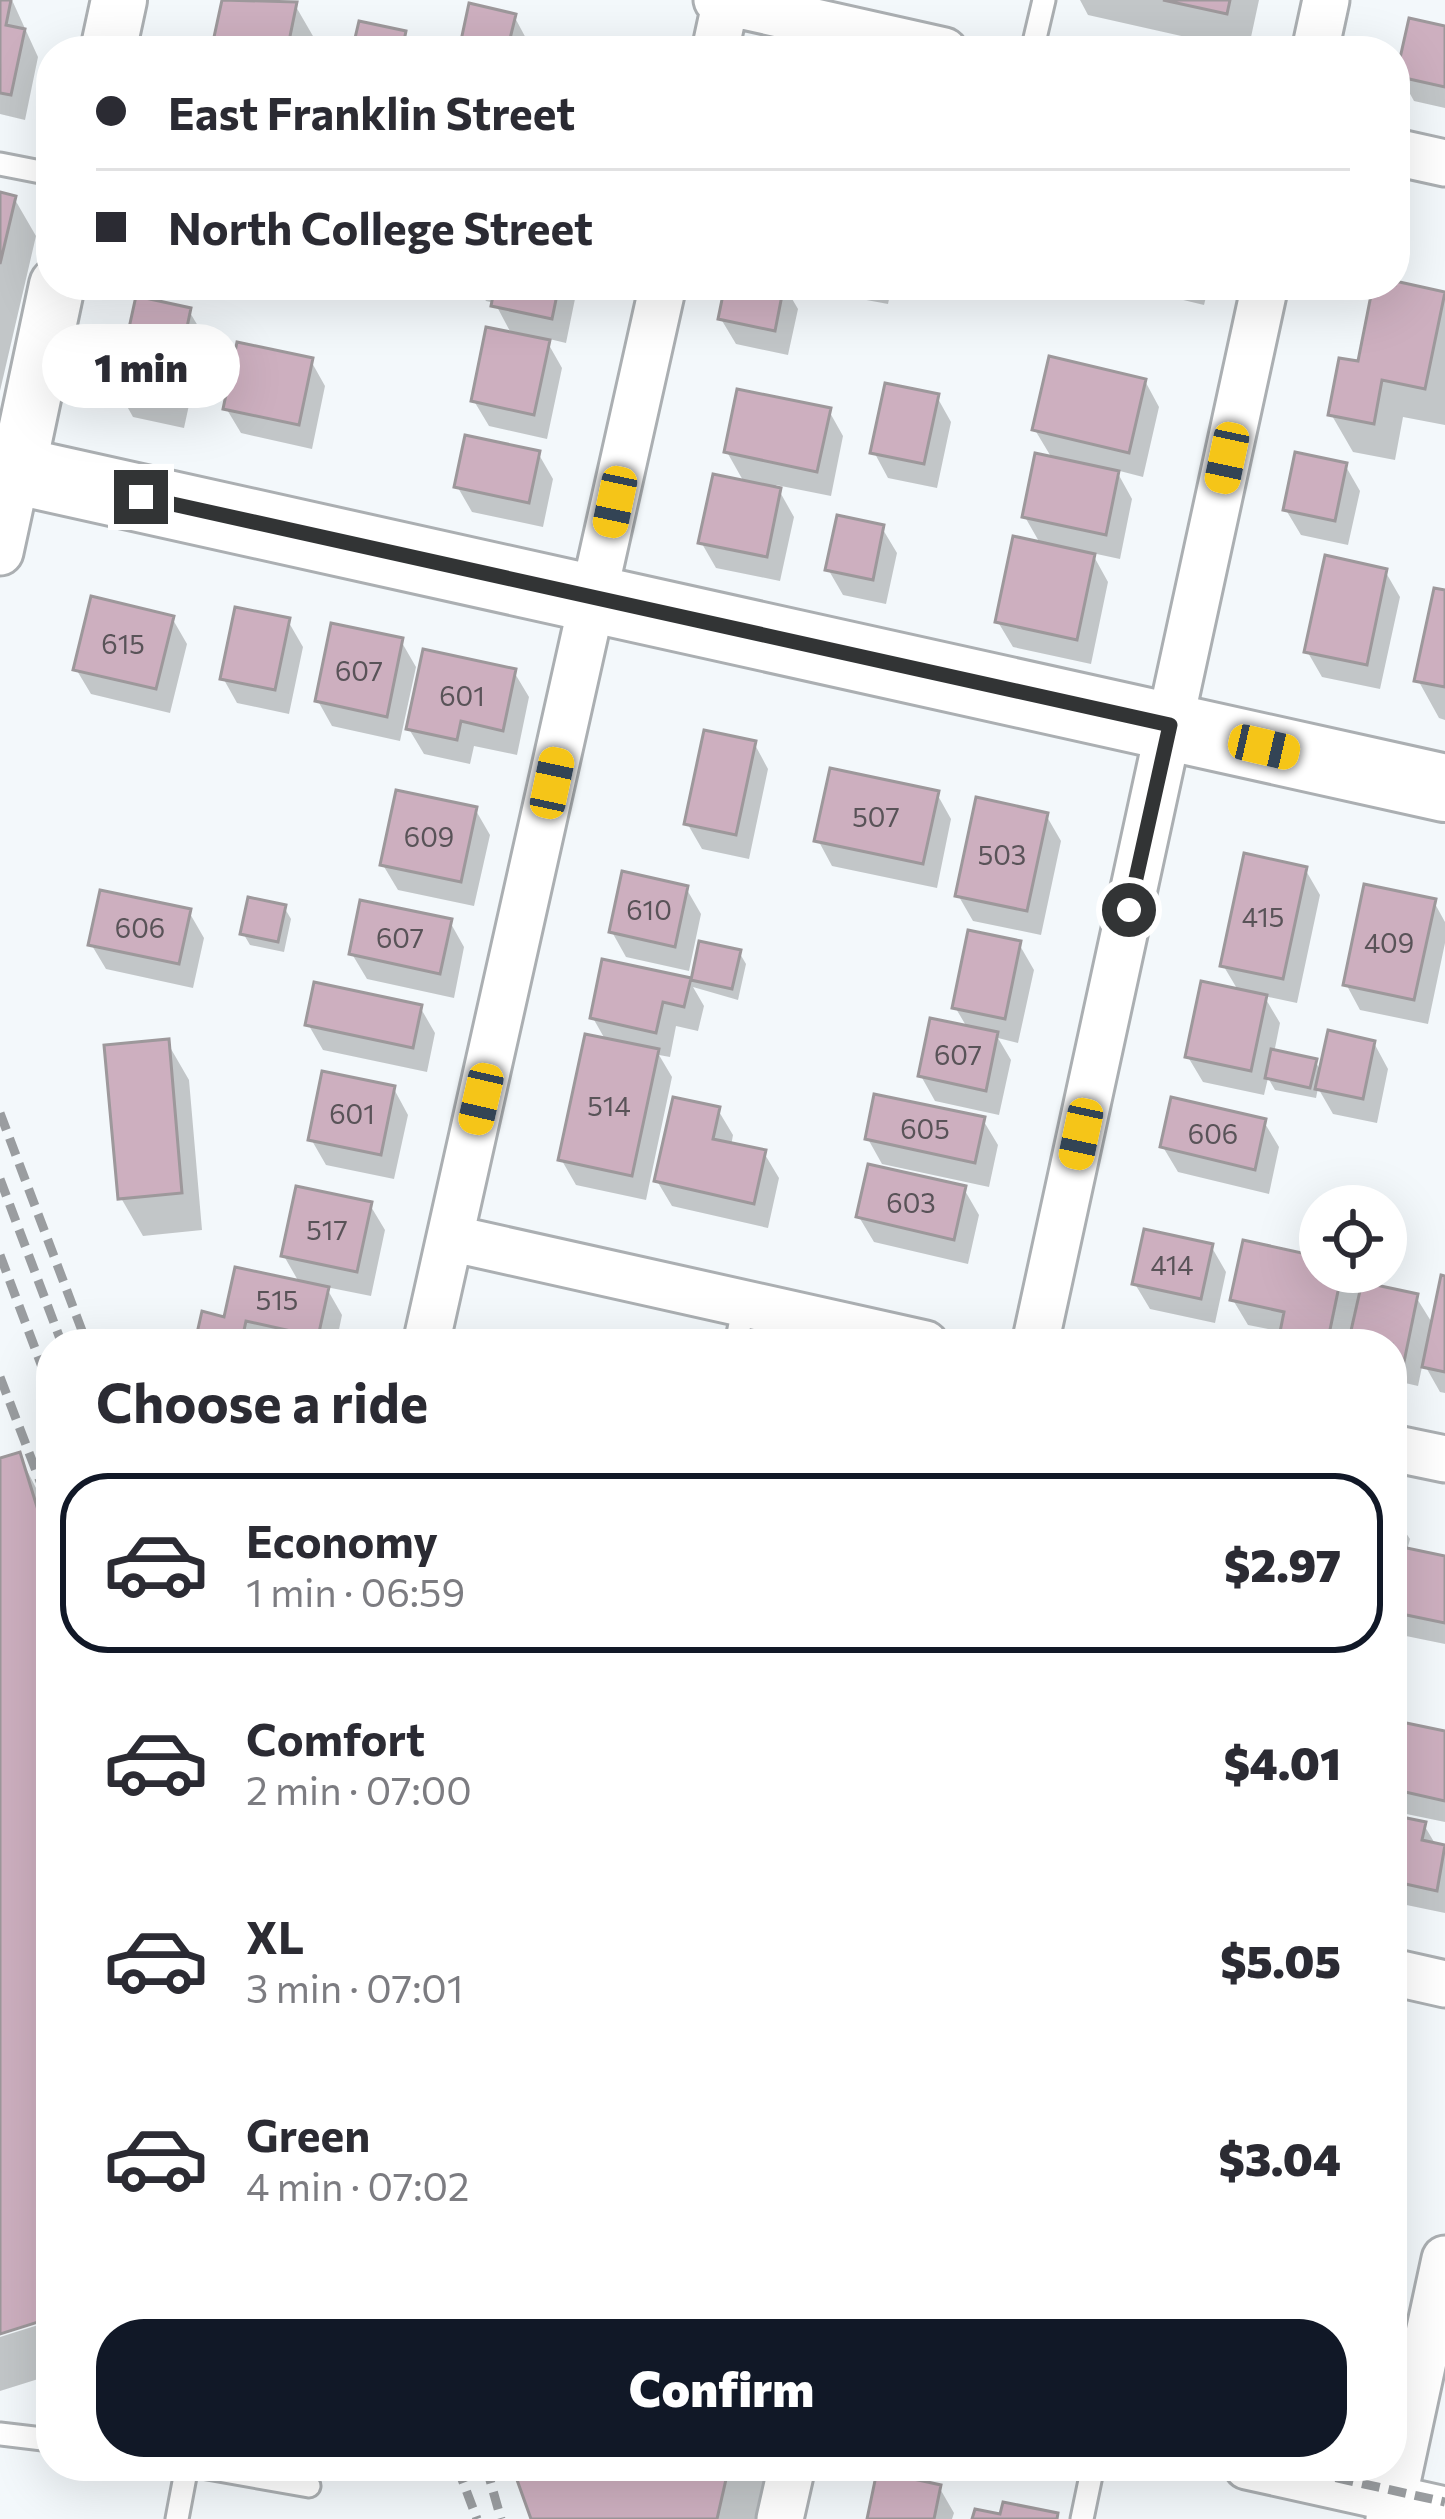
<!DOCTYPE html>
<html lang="en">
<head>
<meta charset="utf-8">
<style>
	:root { --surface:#fff; --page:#f7f7f7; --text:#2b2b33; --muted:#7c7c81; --line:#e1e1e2; --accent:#111827 }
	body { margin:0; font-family:Commissioner,sans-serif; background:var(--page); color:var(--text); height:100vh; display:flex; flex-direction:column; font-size:45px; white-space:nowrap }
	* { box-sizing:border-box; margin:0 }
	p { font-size:39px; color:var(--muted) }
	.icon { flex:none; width:66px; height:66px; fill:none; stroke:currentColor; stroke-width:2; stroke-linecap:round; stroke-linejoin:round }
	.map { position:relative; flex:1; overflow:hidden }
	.side { position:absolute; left:36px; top:1329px; width:1371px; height:1152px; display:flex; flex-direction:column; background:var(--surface); border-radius:48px; box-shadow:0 12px 48px #0002 }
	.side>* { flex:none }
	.top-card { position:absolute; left:36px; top:36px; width:1374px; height:264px; border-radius:48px; box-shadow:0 12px 48px #0002; display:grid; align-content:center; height:264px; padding:0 60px; background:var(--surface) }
	.controls { position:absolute; left:1299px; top:1185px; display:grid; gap:24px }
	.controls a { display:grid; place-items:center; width:108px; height:108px; border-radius:50%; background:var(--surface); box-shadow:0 12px 48px #0002; font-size:60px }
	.end { position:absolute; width:54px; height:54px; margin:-27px; border:15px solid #323435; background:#fff; box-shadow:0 0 0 6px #fff }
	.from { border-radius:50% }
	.bubble { position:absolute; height:84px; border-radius:42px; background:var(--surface); box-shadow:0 12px 48px #0002; font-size:39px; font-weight:800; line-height:84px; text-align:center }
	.car { position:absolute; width:36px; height:72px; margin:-36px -18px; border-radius:15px; box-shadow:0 0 9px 3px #0007; background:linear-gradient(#f5c518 24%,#345 0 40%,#f5c518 0 76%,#345 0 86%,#f5c518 0) }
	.top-card b { display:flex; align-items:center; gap:42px; height:114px; font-size:45px }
	.top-card b+b { border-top:3px solid var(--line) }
	.top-card i { width:30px; height:30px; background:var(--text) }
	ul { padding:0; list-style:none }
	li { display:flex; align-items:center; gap:36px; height:180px; margin:0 24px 18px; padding:0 36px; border:6px solid transparent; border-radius:48px }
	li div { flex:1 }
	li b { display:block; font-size:45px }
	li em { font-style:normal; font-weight:800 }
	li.active { border-color:var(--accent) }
	li>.icon { width:108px; height:108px; stroke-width:1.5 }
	h2 { padding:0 60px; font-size:54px; line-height:144px }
	.cta { display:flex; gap:24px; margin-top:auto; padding:24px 60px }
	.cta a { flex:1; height:138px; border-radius:48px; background:var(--accent); color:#fff; font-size:48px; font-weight:800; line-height:138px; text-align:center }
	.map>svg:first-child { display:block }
	.shadow { fill:#0003 }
	.building { fill:#cdafbf; stroke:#9d989b; stroke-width:3 }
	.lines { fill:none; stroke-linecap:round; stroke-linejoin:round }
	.service-casing { stroke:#abafb2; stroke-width:27 }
	.minor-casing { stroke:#abafb2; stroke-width:51 }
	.tertiary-casing { stroke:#abafb2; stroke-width:60 }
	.primary-casing { stroke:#abafb2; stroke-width:72 }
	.service { stroke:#fff; stroke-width:21 }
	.minor { stroke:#fff; stroke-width:45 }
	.tertiary { stroke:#fff; stroke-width:54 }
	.primary { stroke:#fff; stroke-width:66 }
	.rail { stroke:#9a9da0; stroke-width:9; stroke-dasharray:18 9; stroke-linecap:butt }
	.route { stroke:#323435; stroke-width:15 }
	.labels { text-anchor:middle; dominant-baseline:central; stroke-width:9; stroke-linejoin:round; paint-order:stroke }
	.number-label { font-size:27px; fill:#595358 }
</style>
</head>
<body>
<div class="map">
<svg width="1445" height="2519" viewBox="0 0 1445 2519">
	<rect width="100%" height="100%" fill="#f3f8fb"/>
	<!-- shadow -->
	<path class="shadow" d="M 0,0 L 12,0 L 38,57 L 25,120 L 0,114 Z
		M 225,0 L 274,0 L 295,5 L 317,43 L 316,48 L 331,51 L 215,51 Z
		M 1080,0 L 1259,0 L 1248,51 L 1088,15 Z
		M 514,16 L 528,42 L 526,51 L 463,51 Z
		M 1445,29 L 1445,108 L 1414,101 L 1400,76 Z
		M 404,34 L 415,51 L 355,51 Z
		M 0,195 L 14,198 L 36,236 L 0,391 Z
		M 1395,284 L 1445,297 L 1445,425 L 1403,417 L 1395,460 L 1353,452 L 1331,414 L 1360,365 L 1376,285 Z
		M 250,285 L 312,285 L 309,298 Z
		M 477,285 L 571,285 L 576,294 L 566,343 L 545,338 L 562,368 L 547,439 L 489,426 L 474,401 L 512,335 L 495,303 L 486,301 Z
		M 728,285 L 784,285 L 798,309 L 788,355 L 736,344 L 721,319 Z
		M 855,285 L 892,285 L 888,304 L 861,299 Z
		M 1121,285 L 1209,285 L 1204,305 Z
		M 189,311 L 204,336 L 184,428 L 133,417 L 119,392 Z
		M 311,361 L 325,386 L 312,449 L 241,433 L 226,408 Z
		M 1145,381 L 1159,407 L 1143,477 L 1116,470 L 1132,499 L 1120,559 L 1092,553 L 1108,582 L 1091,664 L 1013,647 L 998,622 L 1041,545 L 1025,517 L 1053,460 L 1035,430 Z
		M 937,397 L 951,422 L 937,488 L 888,478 L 874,452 Z
		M 829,411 L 843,436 L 831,496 L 776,485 L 794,517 L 780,581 L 716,568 L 701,542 L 745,484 L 727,452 Z
		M 538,453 L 553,479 L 543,527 L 472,512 L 457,486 Z
		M 1345,465 L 1360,491 L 1348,545 L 1301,535 L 1286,510 Z
		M 882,528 L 897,553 L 886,604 L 843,595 L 828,569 Z
		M 1385,571 L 1400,597 L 1380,689 L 1322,677 L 1307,651 Z
		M 1445,593 L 1445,720 L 1439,718 L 1418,680 Z
		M 172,618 L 187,644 L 170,713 L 91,694 L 76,669 Z
		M 288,621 L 303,647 L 289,714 L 237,703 L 223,678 Z
		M 401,641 L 416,667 L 400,741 L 332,726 L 318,701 Z
		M 514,672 L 529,697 L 517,755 L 474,746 L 470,764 L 424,754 L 409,729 Z
		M 754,743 L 768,769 L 749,859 L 702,849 L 687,823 Z
		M 937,794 L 951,819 L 937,888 L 832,866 L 818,840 Z
		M 475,809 L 490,835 L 474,906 L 398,890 L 383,865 Z
		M 1046,815 L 1061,841 L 1041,935 L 973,921 L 958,895 Z
		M 1305,869 L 1320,895 L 1297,1003 L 1264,996 L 1280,1023 L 1274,1053 L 1315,1061 L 1322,1073 L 1374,1043 L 1388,1069 L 1377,1123 L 1333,1114 L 1318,1088 L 1316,1098 L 1275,1090 L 1268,1078 L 1264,1095 L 1203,1082 L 1188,1057 L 1239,992 L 1223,965 Z
		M 686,888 L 701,914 L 689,971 L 626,957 L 612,932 Z
		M 1434,902 L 1445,922 L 1445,943 L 1428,1024 L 1360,1010 L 1346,984 Z
		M 284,907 L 291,919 L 284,952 L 250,945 L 243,933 Z
		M 189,912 L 204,938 L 193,988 L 106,969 L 91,944 Z
		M 450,922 L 464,947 L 454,998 L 367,979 L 352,954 Z
		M 702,944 L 739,952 L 746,964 L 738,1000 L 693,987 L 704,1006 L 698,1031 L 676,1026 L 670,1057 L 659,1055 L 672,1077 L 646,1200 L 576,1185 L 561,1159 L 606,1041 L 593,1018 L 605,962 L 694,982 Z
		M 1019,944 L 1034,970 L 1018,1043 L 998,1038 L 1011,1060 L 999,1115 L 935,1101 L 921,1076 L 968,1029 L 955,1007 Z
		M 420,1007 L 435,1033 L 427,1072 L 323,1050 L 308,1024 Z
		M 167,1042 L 189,1080 L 202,1230 L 143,1236 L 121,1198 Z
		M 394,1089 L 408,1115 L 394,1179 L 326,1165 L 311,1139 Z
		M 718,1110 L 733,1135 L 731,1146 L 764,1153 L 779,1178 L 768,1228 L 672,1206 L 657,1181 Z
		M 983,1120 L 998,1145 L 989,1187 L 882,1164 L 868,1139 Z
		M 1264,1122 L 1279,1147 L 1269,1194 L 1178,1172 L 1163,1147 Z
		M 964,1189 L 979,1215 L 968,1264 L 874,1242 L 859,1217 Z
		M 370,1205 L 385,1230 L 371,1296 L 326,1287 L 342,1315 L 336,1344 L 200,1344 L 226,1320 L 300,1284 L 284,1256 Z
		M 1211,1246 L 1226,1272 L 1215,1323 L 1150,1309 L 1135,1284 Z
		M 1320,1260 L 1320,1272 L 1347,1272 L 1361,1297 L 1416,1297 L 1434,1326 L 1445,1279 L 1445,1393 L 1440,1392 L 1423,1362 L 1418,1386 L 1392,1380 L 1392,1344 L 1286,1344 L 1283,1332 L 1248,1325 L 1233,1300 Z
		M 19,1455 L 51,1517 L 51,2315 L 0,2331 L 0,1461 Z
		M 1392,1512 L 1410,1539 L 1407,1551 L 1445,1559 L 1445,1644 L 1406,1636 L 1392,1611 L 1397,1585 L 1392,1584 Z
		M 1392,1723 L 1445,1734 L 1445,1822 L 1392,1811 Z
		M 1392,1818 L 1424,1825 L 1437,1847 L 1445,1849 L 1445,1913 L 1392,1902 Z
		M 1392,2082 L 1400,2096 L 1392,2134 Z
		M 51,2321 L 51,2375 L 0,2391 L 0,2337 Z
		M 521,2466 L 766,2466 L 767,2468 L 755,2519 L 534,2519 Z
		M 939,2487 L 954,2513 L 952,2519 L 870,2519 Z"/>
	<!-- building -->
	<path class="building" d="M 0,0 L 11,0 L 6,25 L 25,29 L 11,95 L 0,93 Z
		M 222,0 L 297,2 L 287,51 L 211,51 Z
		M 1163,0 L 1230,0 L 1227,14 Z
		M 469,3 L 516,14 L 507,51 L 459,50 Z
		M 1409,18 L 1445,26 L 1445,87 L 1396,76 Z
		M 359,21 L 406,31 L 402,51 L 352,51 Z
		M 0,192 L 16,196 L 0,264 Z
		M 1395,281 L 1445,292 L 1425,389 L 1382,380 L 1374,424 L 1328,415 L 1339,358 L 1358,361 L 1373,285 L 1395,285 Z
		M 495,285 L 559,285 L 552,319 L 491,306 Z
		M 725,285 L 784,285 L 775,331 L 718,319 Z
		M 136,296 L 191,308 L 171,404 L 115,392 Z
		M 486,327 L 550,340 L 534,415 L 471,401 Z
		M 237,342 L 313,358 L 299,425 L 223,409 Z
		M 1049,356 L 1146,379 L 1129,453 L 1032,430 Z
		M 885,383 L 939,394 L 924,464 L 870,453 Z
		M 737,389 L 831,408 L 817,472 L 724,452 Z
		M 465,435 L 540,451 L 529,503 L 454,487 Z
		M 1295,452 L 1347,463 L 1335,521 L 1283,510 Z
		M 1035,453 L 1119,471 L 1106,535 L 1022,517 Z
		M 713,474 L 781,488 L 767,557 L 698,543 Z
		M 837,515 L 884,525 L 873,580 L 825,570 Z
		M 1013,536 L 1095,554 L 1077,640 L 995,622 Z
		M 1325,555 L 1387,569 L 1367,665 L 1304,652 Z
		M 1434,588 L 1445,590 L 1445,687 L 1414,681 Z
		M 91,596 L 174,616 L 156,689 L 73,670 Z
		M 235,607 L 290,618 L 275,690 L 220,679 Z
		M 331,623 L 403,638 L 387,717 L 315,701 Z
		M 423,649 L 516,669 L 503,731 L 461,721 L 457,740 L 406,729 Z
		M 704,730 L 756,741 L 736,835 L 684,824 Z
		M 830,768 L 939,791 L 923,864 L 814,841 Z
		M 396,790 L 477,807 L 461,882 L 380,865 Z
		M 976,797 L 1048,813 L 1027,911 L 955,896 Z
		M 1244,853 L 1307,867 L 1283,979 L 1220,966 Z
		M 622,871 L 688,886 L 675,947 L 609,932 Z
		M 1364,884 L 1436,899 L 1414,1000 L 1343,985 Z
		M 100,890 L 191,909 L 179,964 L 88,945 Z
		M 248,897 L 286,905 L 278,942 L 240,934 Z
		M 360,900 L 452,919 L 440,974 L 349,954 Z
		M 968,930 L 1021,941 L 1005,1019 L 952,1008 Z
		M 699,941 L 741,950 L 732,989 L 691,980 Z
		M 602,959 L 691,978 L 684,1007 L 663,1002 L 656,1033 L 590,1018 Z
		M 1201,981 L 1267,995 L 1251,1071 L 1185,1057 Z
		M 314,982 L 422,1005 L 413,1048 L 305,1025 Z
		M 930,1018 L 998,1032 L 986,1091 L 918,1076 Z
		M 1328,1030 L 1375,1041 L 1363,1099 L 1315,1089 Z
		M 585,1034 L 659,1049 L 632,1176 L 558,1160 Z
		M 169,1039 L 182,1193 L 118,1199 L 104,1045 Z
		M 1271,1049 L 1317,1059 L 1310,1088 L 1265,1078 Z
		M 322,1071 L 395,1086 L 381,1155 L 308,1140 Z
		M 874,1094 L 985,1117 L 975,1163 L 865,1139 Z
		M 673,1097 L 720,1107 L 713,1139 L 766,1150 L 754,1204 L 654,1181 Z
		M 1171,1097 L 1266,1119 L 1255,1170 L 1160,1147 Z
		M 868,1164 L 966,1186 L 954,1240 L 856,1217 Z
		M 296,1186 L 372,1202 L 357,1272 L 281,1256 Z
		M 1144,1229 L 1213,1244 L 1201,1299 L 1132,1284 Z
		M 1243,1240 L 1320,1257 L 1320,1272 L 1342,1272 L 1327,1344 L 1279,1337 L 1284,1312 L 1230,1300 Z
		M 235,1267 L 329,1287 L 318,1337 L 246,1321 L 241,1344 L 195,1342 L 202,1311 L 224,1317 Z
		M 1441,1275 L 1445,1276 L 1445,1372 L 1422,1367 Z
		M 1362,1282 L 1418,1294 L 1404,1362 L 1392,1359 L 1392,1344 L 1348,1344 Z
		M 20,1452 L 51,1552 L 51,2318 L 0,2334 L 0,1458 Z
		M 1402,1547 L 1445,1556 L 1445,1623 L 1392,1612 Z
		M 1392,1720 L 1445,1731 L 1445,1801 L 1392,1789 Z
		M 1392,1815 L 1426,1822 L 1422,1840 L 1445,1845 L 1437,1891 L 1392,1881 Z
		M 518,2466 L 729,2466 L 717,2519 L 531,2519 L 516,2477 Z
		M 877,2471 L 941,2485 L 934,2519 L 867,2519 Z
		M 1003,2502 L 1058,2513 L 1057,2519 L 972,2519 L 975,2509 L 1000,2514 Z"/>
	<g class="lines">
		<!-- service casing -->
		<g class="service-casing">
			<path id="service" d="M 1032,51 L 1044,0
				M 0,164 L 51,174
				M 736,1344 L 744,1304
				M 0,2434 L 51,2440
				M 196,2466 L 309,2486
				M 177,2519 L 187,2466
				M 1082,2519 L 1093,2466"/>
		</g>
		<!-- minor casing -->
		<g class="minor-casing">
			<path id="minor" d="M 717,0 L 944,51
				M 715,51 L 726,0
				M 1315,51 L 1326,0
				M 1395,152 L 1445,163
				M 0,552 L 18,469
				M 450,1238 L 925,1344
				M 426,1344 L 663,285
				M 1035,1344 L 1265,285
				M 1392,1448 L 1445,1459
				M 1392,1972 L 1445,1984
				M 1247,2466 L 1445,2510
				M 780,2519 L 792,2466
				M 1389,2519 L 1445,2259"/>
		</g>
		<!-- tertiary casing -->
		<g class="tertiary-casing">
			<path id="tertiary" d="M 108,51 L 119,0
				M 18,469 L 57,285"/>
		</g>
		<!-- primary casing -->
		<g class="primary-casing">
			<path id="primary" d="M 0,467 L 1445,788"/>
		</g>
		<!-- service -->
		<use href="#service" class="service"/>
		<!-- minor -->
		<use href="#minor" class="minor"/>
		<!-- tertiary -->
		<use href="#tertiary" class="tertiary"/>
		<!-- primary -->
		<use href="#primary" class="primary"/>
		<!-- rail -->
		<path class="rail" d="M 0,1113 L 87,1344
			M 0,1179 L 62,1344
			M 0,1255 L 51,1391
			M 0,1377 L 51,1510
			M 457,2466 L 477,2519
			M 486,2466 L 501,2519
			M 1283,2466 L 1445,2502"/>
	</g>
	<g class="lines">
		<!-- route -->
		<path class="route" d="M 141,497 L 1170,725 L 1129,910"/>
	</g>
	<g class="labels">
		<!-- number labels -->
		<g class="number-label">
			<text x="123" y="643">615</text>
			<text x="359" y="670">607</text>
			<text x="462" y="695">601</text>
			<text x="876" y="816">507</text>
			<text x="429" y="836">609</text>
			<text x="1002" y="854">503</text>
			<text x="649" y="909">610</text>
			<text x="1263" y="916">415</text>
			<text x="140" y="927">606</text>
			<text x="400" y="937">607</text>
			<text x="1389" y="942">409</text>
			<text x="958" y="1054">607</text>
			<text x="609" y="1105">514</text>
			<text x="352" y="1113">601</text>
			<text x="925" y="1128">605</text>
			<text x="1213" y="1133">606</text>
			<text x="911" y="1202">603</text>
			<text x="327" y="1229">517</text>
			<text x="1172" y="1264">414</text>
			<text x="277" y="1299">515</text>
		</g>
	</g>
</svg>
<div class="controls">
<a><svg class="icon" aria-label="locate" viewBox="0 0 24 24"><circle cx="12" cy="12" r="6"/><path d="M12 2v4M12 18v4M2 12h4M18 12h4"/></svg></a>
</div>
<i class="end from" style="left:1129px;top:910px"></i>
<i class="end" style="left:141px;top:497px"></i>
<div class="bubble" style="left:42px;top:324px;width:198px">1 min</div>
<i class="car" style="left:1227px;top:458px;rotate:192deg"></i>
<i class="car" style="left:615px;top:502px;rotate:192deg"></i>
<i class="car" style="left:1264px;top:747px;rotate:103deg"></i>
<i class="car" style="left:552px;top:783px;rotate:12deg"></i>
<i class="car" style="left:481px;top:1099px;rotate:193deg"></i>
<i class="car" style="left:1081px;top:1134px;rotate:192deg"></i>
<div class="top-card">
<b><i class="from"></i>East Franklin Street</b>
<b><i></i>North College Street</b>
</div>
<section class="side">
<h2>Choose a ride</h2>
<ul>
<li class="active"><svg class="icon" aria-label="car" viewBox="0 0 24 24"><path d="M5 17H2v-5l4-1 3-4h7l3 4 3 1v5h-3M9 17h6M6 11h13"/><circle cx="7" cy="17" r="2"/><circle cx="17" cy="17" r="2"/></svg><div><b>Economy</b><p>1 min · 06:59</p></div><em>$2.97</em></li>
<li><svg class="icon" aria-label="car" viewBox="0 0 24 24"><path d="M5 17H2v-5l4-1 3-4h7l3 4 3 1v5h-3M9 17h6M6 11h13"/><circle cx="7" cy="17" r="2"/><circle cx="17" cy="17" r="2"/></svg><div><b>Comfort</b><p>2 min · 07:00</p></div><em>$4.01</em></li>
<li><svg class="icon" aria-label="car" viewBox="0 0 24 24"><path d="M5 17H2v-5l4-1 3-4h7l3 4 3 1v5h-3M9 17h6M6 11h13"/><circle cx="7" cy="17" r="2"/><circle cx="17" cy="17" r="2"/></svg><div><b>XL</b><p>3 min · 07:01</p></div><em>$5.05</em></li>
<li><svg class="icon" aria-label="car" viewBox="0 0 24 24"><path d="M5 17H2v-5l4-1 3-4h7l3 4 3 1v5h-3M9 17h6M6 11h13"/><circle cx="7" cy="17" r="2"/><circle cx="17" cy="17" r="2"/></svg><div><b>Green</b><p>4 min · 07:02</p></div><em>$3.04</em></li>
</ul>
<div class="cta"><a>Confirm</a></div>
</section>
</div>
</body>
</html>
